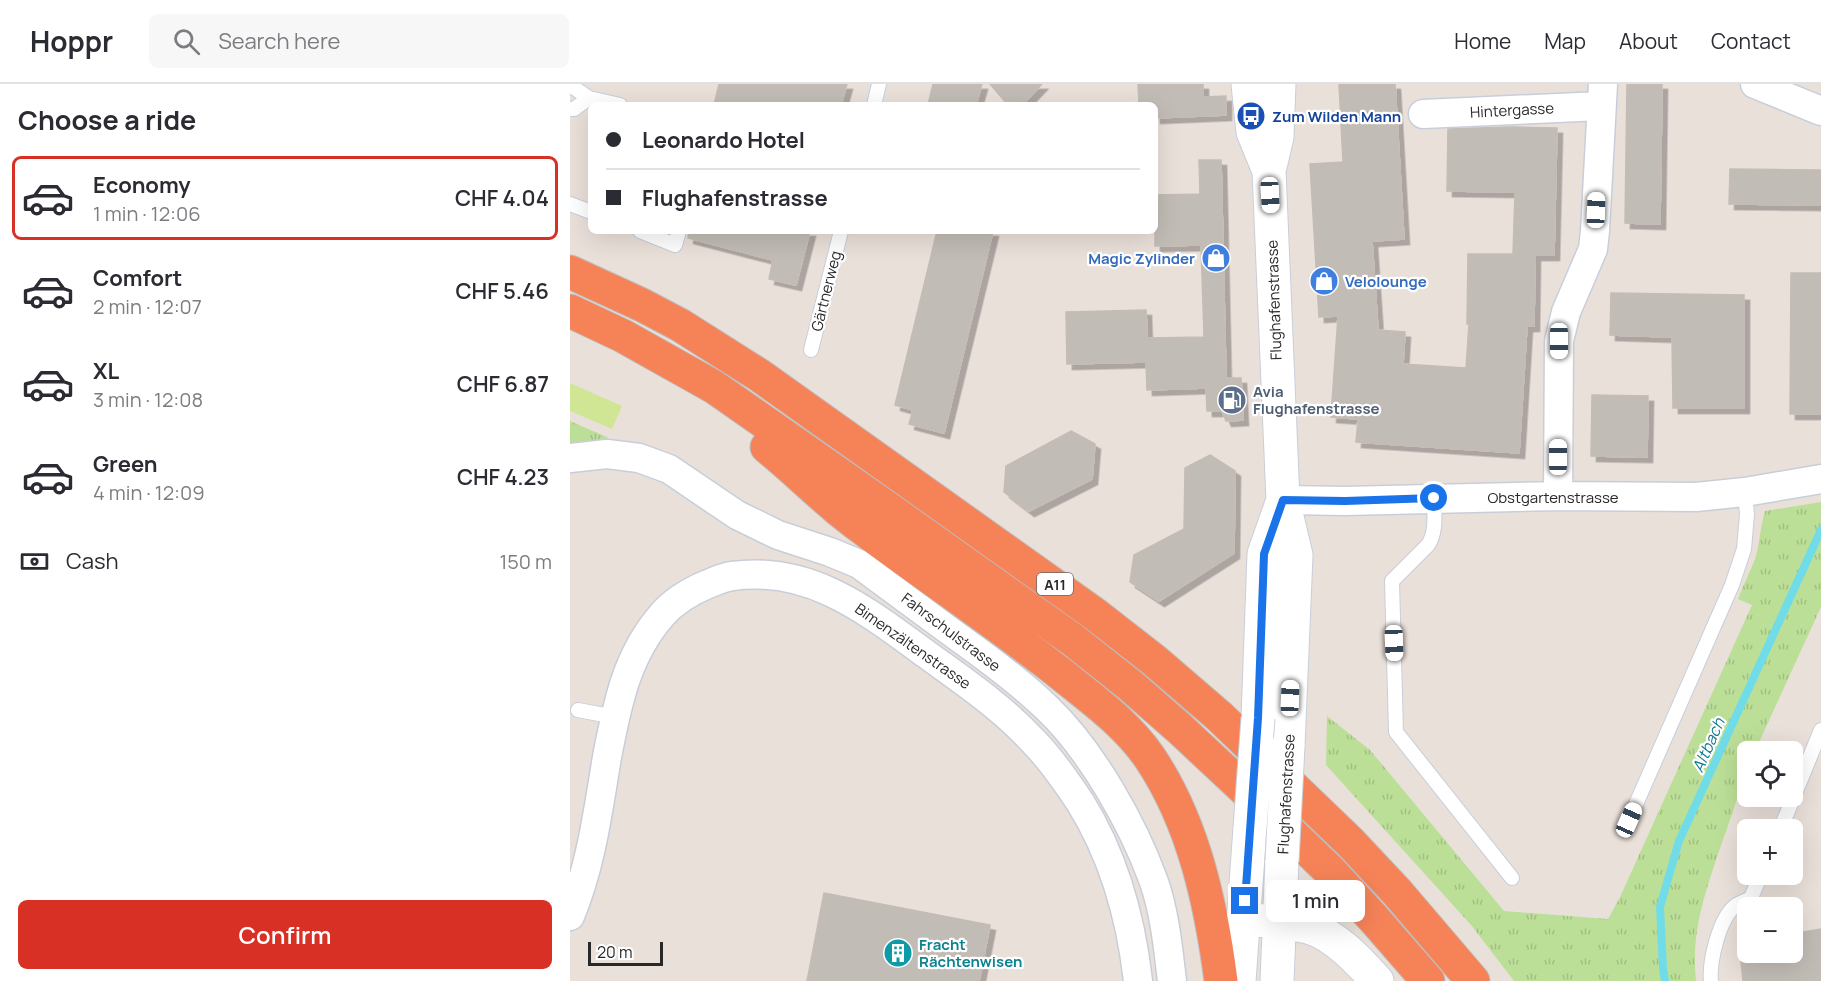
<!DOCTYPE html>
<html lang="en">
<head>
<meta charset="utf-8">
<style>
	:root { --surface:#fff; --page:#f7f7f7; --text:#2b2b33; --muted:#7c7c81; --line:#e1e1e2; --accent:#d93025 }
	body { margin:0; font-family:Manrope,sans-serif; background:var(--page); color:var(--text); height:100vh; display:flex; flex-direction:column; font-size:22px; white-space:nowrap }
	* { box-sizing:border-box; margin:0 }
	p { font-size:20px; color:var(--muted) }
	.icon { flex:none; width:33px; height:33px; fill:none; stroke:currentColor; stroke-width:2; stroke-linecap:round; stroke-linejoin:round }
	.map { position:relative; flex:1; overflow:hidden }
	.details { display:flex; flex-direction:column; background:var(--surface); width:570px }
	.details>* { flex:none }
	.top-card { position:absolute; left:18px; top:18px; width:570px; height:132px; border-radius:9px; box-shadow:0 6px 24px #0002; display:grid; align-content:center; height:132px; padding:0 18px; background:var(--surface) }
	.controls { position:absolute; left:1167px; top:657px; display:grid; gap:12px }
	.controls a { display:grid; place-items:center; width:66px; height:66px; border-radius:9px; background:var(--surface); box-shadow:0 6px 24px #0002; font-size:30px }
	.scale { position:absolute; left:18px; bottom:15px; width:75px; box-sizing:border-box; padding-left:6px; border:3px solid #282828; border-top:0; font-size:16px; line-height:21px; white-space:nowrap; color:#282828; -webkit-text-stroke:4px #fff; paint-order:stroke }
	.end { position:absolute; width:27px; height:27px; margin:-14px; border:8px solid #1a73e8; background:#fff; box-shadow:0 0 0 3px #fff }
	.from { border-radius:50% }
	.bubble { position:absolute; height:42px; border-radius:9px; background:var(--surface); box-shadow:0 6px 24px #0002; font-size:20px; font-weight:600; line-height:42px; text-align:center }
	.car { position:absolute; width:18px; height:36px; margin:-18px -9px; border-radius:8px; box-shadow:0 0 4px 2px #0007; background:linear-gradient(#fff 24%,#345 0 40%,#fff 0 76%,#345 0 86%,#fff 0) }
	.top-card b { display:flex; align-items:center; gap:21px; height:57px; font-size:22px }
	.top-card b+b { border-top:2px solid var(--line) }
	.top-card i { width:15px; height:15px; background:var(--text) }
	ul { padding:0; list-style:none }
	li { display:flex; align-items:center; gap:18px; height:84px; margin:0 12px 9px; padding:0 6px; border:3px solid transparent; border-radius:9px }
	li div { flex:1 }
	li b { display:block; font-size:22px }
	li em { font-style:normal; font-weight:600 }
	li.active { border-color:var(--accent) }
	li>.icon { width:54px; height:54px; stroke-width:1.5 }
	h2 { padding:0 18px; font-size:27px; line-height:72px }
	.pay { display:flex; align-items:center; gap:15px; height:66px; padding:0 18px; font-size:22px }
	.pay p { margin-inline-start:auto }
	.button { display:flex; gap:12px; margin-top:auto; padding:12px 18px }
	.button a { flex:1; height:69px; border-radius:9px; background:var(--accent); color:#fff; font-size:24px; font-weight:600; line-height:69px; text-align:center }
	header { display:flex; align-items:center; gap:36px; box-sizing:border-box; height:84px; padding:0 30px; background:var(--surface); border-bottom:2px solid var(--line) }
	header strong { font-size:28px }
	nav { display:flex; gap:33px; margin-inline-start:auto; font-size:21px }
	.search { width:420px; height:54px; background:var(--page); display:flex; align-items:center; gap:15px; box-sizing:border-box; padding:0 21px; border-radius:9px; color:var(--muted); font-size:22px }
	main { display:flex; flex:1; min-height:0 }
	.map>svg:first-child { display:block }
	.grass { fill:url(#grass-tufts) }
	.pitch { fill:#d0e694 }
	.lines { fill:none; stroke-linecap:round; stroke-linejoin:round }
	.stream { stroke:#70dce8; stroke-width:8 }
	.building { fill:#c2bcb6; stroke:#c5bcb4; stroke-width:1.5; filter:url(#shadow) }
	.lane-casing { stroke:#c8ced9; stroke-width:16 }
	.street-casing { stroke:#c8ced9; stroke-width:31 }
	.secondary-casing { stroke:#c8ced9; stroke-width:35 }
	.highway-casing { stroke:#bebebe; stroke-width:35 }
	.lane { stroke:#fff; stroke-width:14 }
	.street { stroke:#fff; stroke-width:28 }
	.secondary { stroke:#fff; stroke-width:33 }
	.highway { stroke:#f68358; stroke-width:33 }
	.secondary-bridge-casing { stroke:#c8ced9; stroke-width:35; stroke-linecap:butt }
	.secondary-bridge { stroke:#fff; stroke-width:33 }
	.route { stroke:#1a73e8; stroke-width:8 }
	.labels { text-anchor:middle; dominant-baseline:central; stroke-width:4.5; stroke-linejoin:round; paint-order:stroke }
	.shield { fill:#fff; stroke:#686868; stroke-width:1.5 }
	.shield-label { font-size:14px; font-weight:bold; fill:#282828 }
	.street-label { font-size:15px; fill:#282828; stroke:#fff }
	.transit-label { font-size:15px; font-weight:bold; fill:#164399; stroke:#fff; text-anchor:start }
	.shop-label { font-size:15px; font-weight:bold; fill:#366cbe; stroke:#fff; text-anchor:end }
	.service-label { font-size:15px; font-weight:bold; fill:#4e5e75; stroke:#fff; text-anchor:start }
	.culture-label { font-size:15px; font-weight:bold; fill:#0d838f; stroke:#fff; text-anchor:start }
	.water-label { font-size:16px; font-style:italic; fill:#137a91; stroke:#fff }
</style>
</head>
<body>
<header>
<strong>Hoppr</strong>
<div class="search"><svg class="icon" aria-label="search" viewBox="0 0 24 24"><circle cx="10" cy="10" r="6"/><path d="M15 15l6 6"/></svg>Search here</div>
<nav><a>Home</a><a>Map</a><a>About</a><a>Contact</a></nav>
</header>
<main>
<section class="details">
<h2>Choose a ride</h2>
<ul>
<li class="active"><svg class="icon" aria-label="car" viewBox="0 0 24 24"><path d="M5 17H2v-5l4-1 3-4h7l3 4 3 1v5h-3M9 17h6M6 11h13"/><circle cx="7" cy="17" r="2"/><circle cx="17" cy="17" r="2"/></svg><div><b>Economy</b><p>1 min · 12:06</p></div><em>CHF 4.04</em></li>
<li><svg class="icon" aria-label="car" viewBox="0 0 24 24"><path d="M5 17H2v-5l4-1 3-4h7l3 4 3 1v5h-3M9 17h6M6 11h13"/><circle cx="7" cy="17" r="2"/><circle cx="17" cy="17" r="2"/></svg><div><b>Comfort</b><p>2 min · 12:07</p></div><em>CHF 5.46</em></li>
<li><svg class="icon" aria-label="car" viewBox="0 0 24 24"><path d="M5 17H2v-5l4-1 3-4h7l3 4 3 1v5h-3M9 17h6M6 11h13"/><circle cx="7" cy="17" r="2"/><circle cx="17" cy="17" r="2"/></svg><div><b>XL</b><p>3 min · 12:08</p></div><em>CHF 6.87</em></li>
<li><svg class="icon" aria-label="car" viewBox="0 0 24 24"><path d="M5 17H2v-5l4-1 3-4h7l3 4 3 1v5h-3M9 17h6M6 11h13"/><circle cx="7" cy="17" r="2"/><circle cx="17" cy="17" r="2"/></svg><div><b>Green</b><p>4 min · 12:09</p></div><em>CHF 4.23</em></li>
</ul>
<div class="pay"><svg class="icon" aria-label="cash" viewBox="0 0 24 24"><path d="M3 7h18v10H3z"/><circle cx="12" cy="12" r="2"/></svg>Cash<p>150 m</p></div>
<div class="button"><a>Confirm</a></div>
</section>
<div class="map">
<svg width="1251" height="897" viewBox="0 0 1251 897">
	<defs>
		<pattern id="grass-tufts" width="24" height="20" patternUnits="userSpaceOnUse" patternTransform="scale(1.5)"><rect width="24" height="20" fill="#bcdf98"/><path d="M3 7l-1-3M5 7V3M7 7l1-3M15 17l-1-3M17 17v-4M19 17l1-3" fill="none" stroke="#a2bf83"/></pattern>
		<filter id="shadow"><feDropShadow dx="5.5" dy="5.5" stdDeviation="0" flood-color="#0004"/></filter>
	</defs>
	<rect width="100%" height="100%" fill="#eae0da"/>
	<!-- grass -->
	<path class="grass" d="M 0,337 L 39,354 L 0,362 Z
		M 1251,418 L 1251,523 L 1185,667 L 1178,668 L 1177,685 C 1168,712 1159,740 1149,767 C 1134,813 1121,848 1126,897 L 944,897 L 901,841 L 756,681 L 757,632 L 800,666 L 934,827 L 1038,835 L 1050,813 L 1182,521 L 1168,515 C 1173,501 1180,488 1185,475 C 1190,459 1190,443 1195,427 Z"/>
	<!-- pitch -->
	<path class="pitch" d="M 0,299 L 52,322 L 42,345 L 0,327 Z"/>
	<g class="lines">
		<!-- stream -->
		<path class="stream" d="M 1095,897 L 1093,884 L 1090,823 L 1109,757 L 1251,446"/>
	</g>
	<!-- building -->
	<path class="building" d="M 149,0 L 277,0 L 271,21 L 144,21 Z
		M 363,0 L 412,0 L 406,21 L 358,21 Z
		M 420,0 L 472,0 L 452,21 L 438,21 Z
		M 568,0 L 633,0 L 633,13 L 656,12 L 656,31 L 585,34 L 585,21 L 569,21 Z
		M 769,0 L 825,0 L 834,155 L 802,157 L 808,246 L 835,248 L 833,280 L 896,284 L 899,240 L 897,240 L 898,170 L 943,170 L 945,108 L 877,107 L 878,45 L 941,43 L 987,44 L 984,171 L 965,171 L 964,242 L 957,242 L 949,369 L 786,358 L 788,335 L 761,333 L 768,232 L 749,233 L 740,80 L 773,78 Z
		M 1057,0 L 1092,0 L 1090,140 L 1055,139 Z
		M 629,76 L 651,76 L 656,294 L 671,294 L 673,336 L 656,337 L 652,327 L 637,327 L 636,304 L 577,306 L 576,278 L 497,280 L 496,228 L 576,226 L 577,254 L 634,253 L 631,161 L 585,162 L 585,111 L 630,110 Z
		M 1160,85 L 1251,86 L 1251,121 L 1159,120 Z
		M 119,147 L 240,147 L 226,201 L 199,195 L 203,176 L 118,154 Z
		M 367,147 L 423,147 L 374,349 L 339,340 L 343,326 L 325,321 Z
		M 1221,189 L 1251,189 L 1251,330 L 1220,330 Z
		M 1041,209 L 1174,211 L 1174,324 L 1103,324 L 1102,253 L 1040,251 Z
		M 1022,311 L 1078,312 L 1077,373 L 1021,372 Z
		M 501,347 L 525,360 L 522,395 L 459,427 L 434,408 L 436,382 Z
		M 640,371 L 665,387 L 664,469 L 589,517 L 560,498 L 564,471 L 614,445 L 615,384 Z
		M 254,809 L 420,841 L 409,897 L 237,897 Z
		M 1251,845 L 1251,897 L 1173,897 L 1170,868 L 1222,868 L 1222,850 Z"/>
	<g class="lines">
		<!-- lane casing -->
		<g class="lane-casing">
			<path id="lane" d="M 0,1 L 19,14
				M 304,21 L 309,0
				M 0,25 L 4,25 L 19,14 L 50,21
				M 0,120 L 21,128
				M 70,147 L 105,161 L 109,147
				M 241,266 L 271,147
				M 864,414 C 864,430 867,447 858,461 L 822,497 L 826,648 L 942,794
				M 8,626 L 45,633
				M 1059,736 L 1162,501 L 1174,465 L 1177,430 L 1175,408
				M 1210,746 L 1251,646
				M 1141,897 C 1139,878 1149,836 1164,823 C 1168,819 1176,817 1181,814 L 1191,790"/>
		</g>
		<!-- street casing -->
		<g class="street-casing">
			<path id="street" d="M 1185,0 L 1251,27
				M 853,30 L 1031,22
				M 0,374 L 37,370 L 69,374 L 99,385 L 167,431 L 208,451 L 260,468 L 289,480 C 322,504 355,529 388,553 C 419,575 450,598 477,624 C 522,667 563,740 584,798 C 595,830 598,864 602,897
				M 988,412 L 989,257 L 996,228 L 1023,165 L 1025,147 L 1033,0
				M 713,416 L 775,417 L 988,412 L 1126,413 L 1175,408 L 1251,395
				M 0,832 C 21,782 28,727 37,673 C 47,622 56,572 92,531 C 104,517 121,507 138,500 C 145,497 154,493 162,492 C 240,481 297,527 356,570 C 393,597 432,623 463,657 C 481,675 496,697 510,718 C 543,771 561,835 568,897"/>
		</g>
		<!-- secondary casing -->
		<g class="secondary-casing">
			<path id="secondary" d="M 678,0 L 683,48 L 699,87
				M 709,0 L 707,53 L 699,87 L 713,416 L 726,471 L 718,662
				M 688,634 L 694,470 L 713,416
				M 673,835 C 695,837 717,838 738,843 C 765,851 788,876 807,897
				M 669,897 L 680,744
				M 707,897 L 712,777"/>
		</g>
		<!-- highway casing -->
		<g class="highway-casing">
			<path id="highway" d="M 0,188 L 72,221 L 110,241 L 189,291 L 526,531 L 585,577 L 650,633 L 780,758 L 827,808 L 903,897
				M 0,227 L 53,252 L 144,303 L 306,416 L 503,556 L 561,602 L 609,644 L 686,716 L 760,787 L 804,835 L 858,897
				M 197,363 C 219,381 240,401 262,420 C 276,433 293,444 308,456 C 369,501 432,543 491,590 C 523,616 557,640 580,674 C 624,740 641,820 651,897"/>
		</g>
		<!-- lane -->
		<use href="#lane" class="lane"/>
		<!-- street -->
		<use href="#street" class="street"/>
		<!-- secondary -->
		<use href="#secondary" class="secondary"/>
		<!-- highway -->
		<use href="#highway" class="highway"/>
		<!-- secondary-bridge casing -->
		<g class="secondary-bridge-casing">
			<path id="secondary-bridge" d="M 680,744 L 688,634
				M 712,777 L 718,662"/>
		</g>
		<!-- secondary-bridge -->
		<use href="#secondary-bridge" class="secondary-bridge"/>
	</g>
	<g class="lines">
		<!-- route -->
		<path class="route" d="M 675,817 L 688,634 L 694,470 L 713,416 L 775,417 L 864,414"/>
	</g>
	<!-- icons -->
	<defs>
		<g id="bus-disc" transform="scale(1.5)"><circle r="9.5" fill="#1a4fb4" stroke="#fff"/><path d="M-5-6H5V4H4V6H2V4H-2V6H-4V4H-5ZM-3.5-4V0h7V-4ZM-3.5 1.2v1.5H-2V1.2ZM2 1.2v1.5H3.5V1.2Z" fill="#fff"/></g>
		<g id="shop-disc" transform="scale(1.5)"><circle r="9.5" fill="#3f7fe0" stroke="#fff"/><path d="M-5-2.5h2.3a2.7 3.5 0 0 1 5.4 0H5L5.5 6h-11ZM-1.5-2.5h3a1.5 2.3 0 0 0-3 0Z" fill="#fff"/></g>
		<g id="fuel-disc" transform="scale(1.5)"><circle r="9.5" fill="#5c6f8a" stroke="#fff"/><path d="M-5.5-6h7V0h2V4h1.3V-2.5L3-4.5l.8-.8L6-3V5H2.5V1h-1V6h-7ZM-4.2-4.7v3.2H.2V-4.7Z" fill="#fff"/></g>
		<g id="building-disc" transform="scale(1.5)"><circle r="9.5" fill="#0f9aa8" stroke="#fff"/><path d="M-4-6H4V6H1V3H-1V6H-4ZM-2.5-4.3h1.7v1.8h-1.7ZM.8-4.3h1.7v1.8H.8ZM-2.5-1h1.7V.8h-1.7ZM.8-1h1.7V.8H.8Z" fill="#fff"/></g>
	</defs>
	<g fill-rule="evenodd">
		<use href="#bus-disc" x="681" y="32"/>
		<use href="#shop-disc" x="646" y="174"/>
		<use href="#shop-disc" x="754" y="197"/>
		<use href="#fuel-disc" x="662" y="316"/>
		<use href="#building-disc" x="328" y="869"/>
	</g>
	<g class="labels">
		<!-- shield labels -->
		<rect class="shield" x="467" y="489" width="36" height="22" rx="4.5"/>
		<g class="shield-label">
			<text x="485" y="500">A11</text>
		</g>
		<!-- street labels -->
		<g class="street-label">
			<text transform="translate(942 26) rotate(-3)">Hintergasse</text>
			<text transform="translate(256 207) rotate(-76)">Gärtnerweg</text>
			<text transform="translate(704 216) rotate(-92)">Flughafenstrasse</text>
			<text x="983" y="413">Obstgartenstrasse</text>
			<text transform="translate(381 548) rotate(37)">Fahrschulstrasse</text>
			<text transform="translate(343 562) rotate(35)">Bimenzältenstrasse</text>
			<text transform="translate(716 710) rotate(-87)">Flughafenstrasse</text>
		</g>
		<!-- transit labels -->
		<g class="transit-label">
			<text x="702" y="32">Zum Wilden Mann</text>
		</g>
		<!-- shop labels -->
		<g class="shop-label">
			<text x="625" y="174">Magic Zylinder</text>
			<text x="775" y="197" text-anchor="start">Velolounge</text>
		</g>
		<!-- service labels -->
		<g class="service-label">
			<text x="683" y="307">Avia<tspan x="683" dy="17">Flughafenstrasse</tspan></text>
		</g>
		<!-- culture labels -->
		<g class="culture-label">
			<text x="349" y="860">Fracht<tspan x="349" dy="17">Rächtenwisen</tspan></text>
		</g>
		<!-- water labels -->
		<g class="water-label">
			<text transform="translate(1138 661) rotate(-66)">Altbach</text>
		</g>
	</g>
</svg>
<div class="controls">
<a><svg class="icon" aria-label="locate" viewBox="0 0 24 24"><circle cx="12" cy="12" r="6"/><path d="M12 2v4M12 18v4M2 12h4M18 12h4"/></svg></a>
<a>+</a>
<a>−</a>
</div>
<div class="scale">20 m</div>
<i class="end from" style="left:864px;top:414px"></i>
<i class="end" style="left:675px;top:817px"></i>
<div class="bubble" style="left:696px;top:796px;width:99px">1 min</div>
<i class="car" style="left:700px;top:111px;rotate:177deg"></i>
<i class="car" style="left:1026px;top:126px;rotate:2deg"></i>
<i class="car" style="left:989px;top:257px;rotate:180deg"></i>
<i class="car" style="left:988px;top:373px;rotate:0deg"></i>
<i class="car" style="left:824px;top:559px;rotate:178deg"></i>
<i class="car" style="left:720px;top:614px;rotate:2deg"></i>
<i class="car" style="left:1059px;top:736px;rotate:24deg"></i>
<div class="top-card">
<b><i class="from"></i>Leonardo Hotel</b>
<b><i></i>Flughafenstrasse</b>
</div>
</div>
</main>
</body>
</html>
